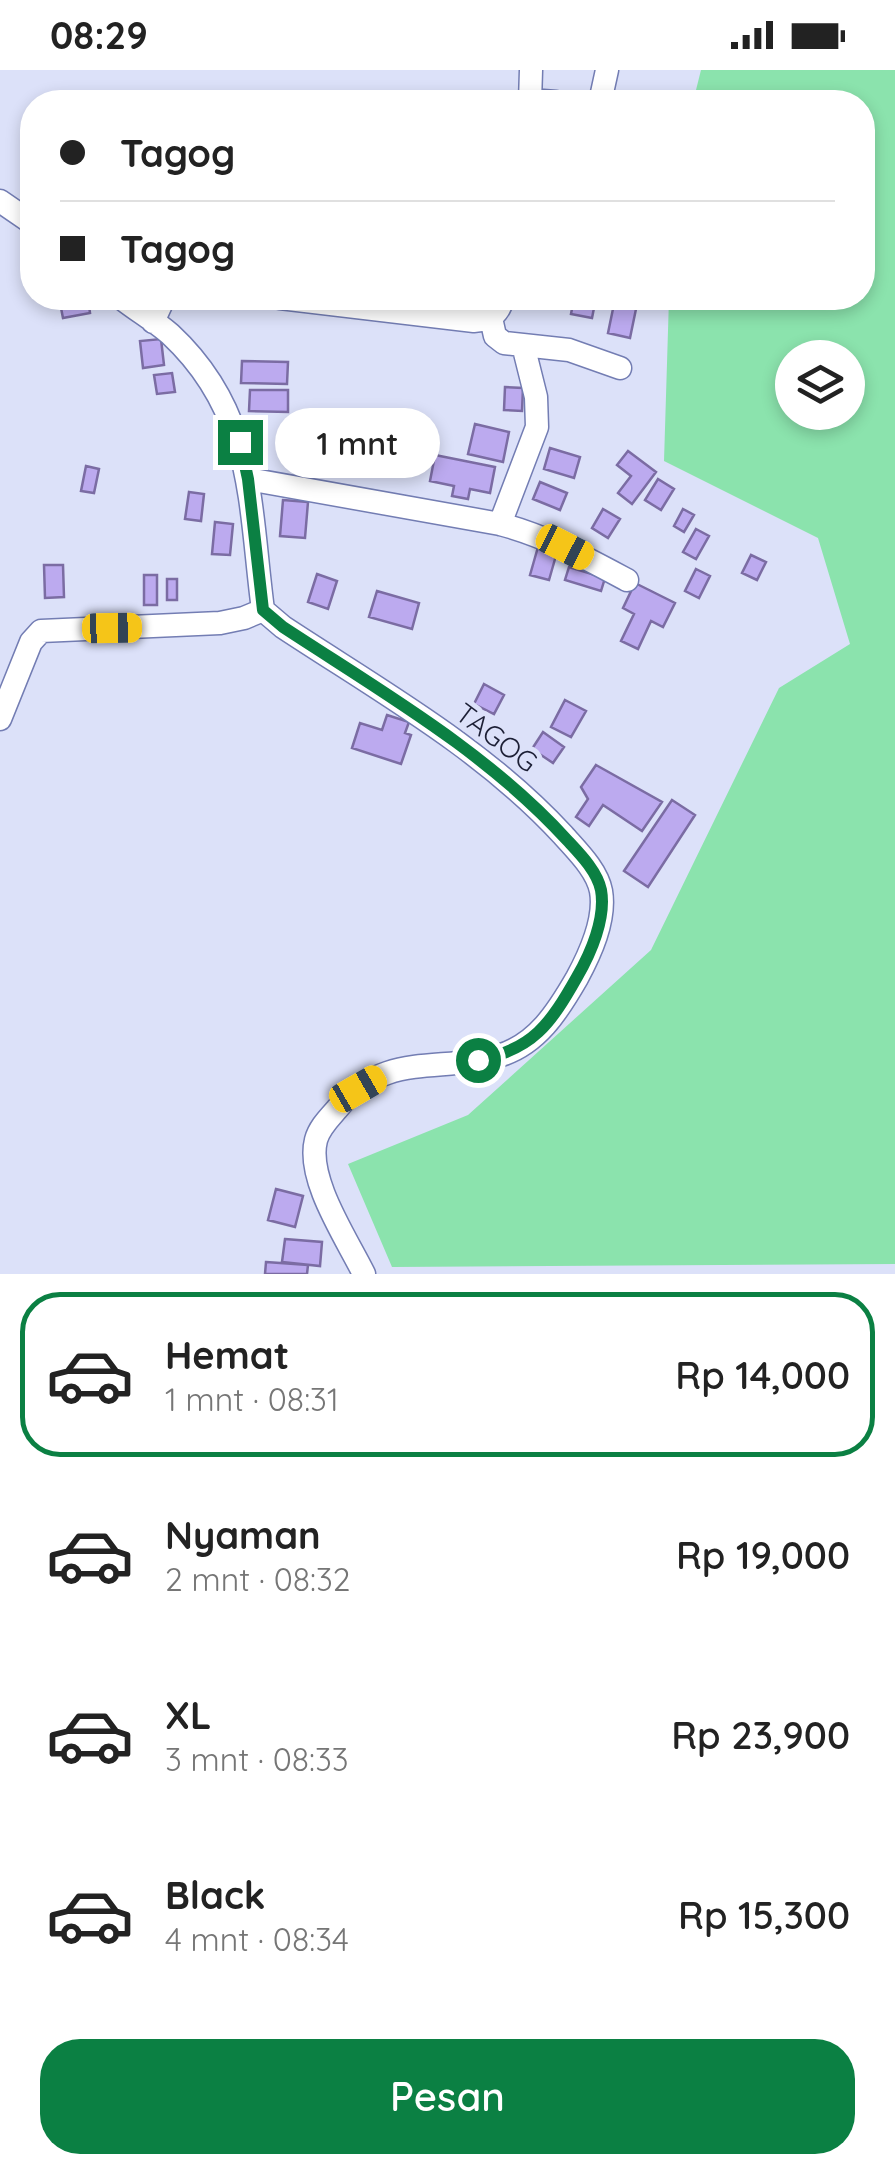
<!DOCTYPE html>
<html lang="id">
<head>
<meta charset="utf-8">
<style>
	:root { --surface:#fff; --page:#f6f6f6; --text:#222; --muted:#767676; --line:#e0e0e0; --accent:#0b8043 }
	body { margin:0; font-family:Quicksand,sans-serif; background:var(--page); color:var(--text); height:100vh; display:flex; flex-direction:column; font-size:38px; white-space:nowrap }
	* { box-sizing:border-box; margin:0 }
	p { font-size:32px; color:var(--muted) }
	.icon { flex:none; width:55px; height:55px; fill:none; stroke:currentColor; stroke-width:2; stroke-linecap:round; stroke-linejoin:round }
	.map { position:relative; height:1204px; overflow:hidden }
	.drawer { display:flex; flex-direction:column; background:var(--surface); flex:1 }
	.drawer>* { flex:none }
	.top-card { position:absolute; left:20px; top:20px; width:855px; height:220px; border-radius:40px; box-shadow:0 5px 15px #0003; display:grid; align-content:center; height:220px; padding:0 40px; background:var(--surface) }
	.tools { position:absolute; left:775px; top:270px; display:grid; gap:20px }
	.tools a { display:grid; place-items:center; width:90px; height:90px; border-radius:50%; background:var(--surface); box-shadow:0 5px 15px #0003; font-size:50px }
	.end { position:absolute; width:45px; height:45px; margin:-22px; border:12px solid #0b8043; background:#fff; box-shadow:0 0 0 5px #fff }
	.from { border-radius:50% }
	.bubble { position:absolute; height:70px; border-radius:35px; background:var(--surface); box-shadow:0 5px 15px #0003; font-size:32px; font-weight:600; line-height:70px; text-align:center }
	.car { position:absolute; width:30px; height:60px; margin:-30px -15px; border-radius:12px; box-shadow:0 0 8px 2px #0007; background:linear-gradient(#f5c518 24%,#345 0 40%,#f5c518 0 76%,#345 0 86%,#f5c518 0) }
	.top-card b { display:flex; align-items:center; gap:35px; height:95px; font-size:38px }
	.top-card b+b { border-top:2px solid var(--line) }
	.top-card i { width:25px; height:25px; background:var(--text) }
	ul { padding:18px 0 0; list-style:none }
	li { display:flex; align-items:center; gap:30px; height:165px; margin:0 20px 15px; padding:0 20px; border:5px solid transparent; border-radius:40px }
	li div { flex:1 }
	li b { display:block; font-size:38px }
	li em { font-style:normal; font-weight:600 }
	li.selected { border-color:var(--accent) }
	li>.icon { width:90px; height:90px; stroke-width:1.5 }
	.action { display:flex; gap:20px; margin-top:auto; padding:20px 40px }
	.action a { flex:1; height:115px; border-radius:40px; background:var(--accent); color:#fff; font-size:40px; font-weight:600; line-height:115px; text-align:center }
	.status { display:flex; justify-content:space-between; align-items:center; height:70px; padding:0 50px; background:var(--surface); direction:ltr }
	.status svg { height:28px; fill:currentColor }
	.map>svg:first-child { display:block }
	.green { fill:#8be3ad; fill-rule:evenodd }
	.building { fill:#bcaaef; stroke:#7b6ca3; stroke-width:2.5 }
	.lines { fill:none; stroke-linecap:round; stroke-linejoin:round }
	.minor-casing { stroke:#737db3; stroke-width:25 }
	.minor { stroke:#fff; stroke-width:22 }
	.route { stroke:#0b8043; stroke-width:12 }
	.labels { text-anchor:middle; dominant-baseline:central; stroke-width:10; stroke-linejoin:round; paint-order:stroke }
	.street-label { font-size:28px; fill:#1c1f35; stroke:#dce1f9 }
</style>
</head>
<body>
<div class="status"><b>08:29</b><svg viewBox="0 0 49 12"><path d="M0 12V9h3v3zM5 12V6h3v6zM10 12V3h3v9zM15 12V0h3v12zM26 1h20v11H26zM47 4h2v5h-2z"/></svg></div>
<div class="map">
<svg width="895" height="1204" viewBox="0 0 895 1204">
	<rect width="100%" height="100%" fill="#dce1f9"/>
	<!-- green -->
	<path class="green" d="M 701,0 L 895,0 L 895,1194 L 392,1197 L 348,1094 L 468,1045 L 651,880 L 779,618 L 850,574 L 818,468 L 664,391 L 669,228 L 862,228 L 862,32 L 693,32 ZM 792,288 L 848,288 L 848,342 L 792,342 Z"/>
	<!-- building -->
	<path class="building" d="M 59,228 L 88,228 L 90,243 L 63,248 Z
		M 574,228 L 596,228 L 592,248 L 571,244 Z
		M 614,234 L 636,239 L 630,268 L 608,263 Z
		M 161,269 L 164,295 L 143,298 L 140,271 Z
		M 242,291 L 288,292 L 287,314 L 241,313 Z
		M 172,303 L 175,322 L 157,324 L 154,305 Z
		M 505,317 L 523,318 L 522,341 L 504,340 Z
		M 250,320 L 288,320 L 288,342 L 249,341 Z
		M 475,354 L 509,362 L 503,392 L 468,384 Z
		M 550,378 L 580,387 L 574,408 L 544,399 Z
		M 628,381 L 656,402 L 632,434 L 618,423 L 631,406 L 617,395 Z
		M 435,385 L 495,397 L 490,423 L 470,419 L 468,429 L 452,426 L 454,416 L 430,411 Z
		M 86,396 L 99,399 L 94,423 L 81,421 Z
		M 658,409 L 674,419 L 661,440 L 645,430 Z
		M 540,412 L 567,423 L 560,440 L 533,429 Z
		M 189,422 L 204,424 L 201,451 L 185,449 Z
		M 283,430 L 308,432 L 305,468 L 280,466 Z
		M 603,439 L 620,449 L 608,468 L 592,458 Z
		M 683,439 L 694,445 L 684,462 L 674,456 Z
		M 215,452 L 233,454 L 230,485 L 212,484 Z
		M 696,459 L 709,466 L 696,489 L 683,482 Z
		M 538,477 L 557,482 L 549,510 L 530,505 Z
		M 751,485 L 766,492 L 757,510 L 742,503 Z
		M 44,495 L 63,495 L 64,527 L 45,528 Z
		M 569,497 L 605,508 L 601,521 L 565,510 Z
		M 696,499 L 710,506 L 699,528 L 685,521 Z
		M 317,504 L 337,511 L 328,539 L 308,532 Z
		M 144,505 L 157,505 L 157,535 L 144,535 Z
		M 167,509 L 177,509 L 177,530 L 167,530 Z
		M 635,513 L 675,533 L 663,557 L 651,551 L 638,579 L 621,571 L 634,544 L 623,538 Z
		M 377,521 L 419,533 L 412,559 L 369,547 Z
		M 484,614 L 504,625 L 494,644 L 474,634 Z
		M 565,630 L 586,641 L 571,667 L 551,657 Z
		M 387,645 L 409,652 L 405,663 L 411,665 L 401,694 L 352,678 L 360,653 L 382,660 Z
		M 543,662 L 564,677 L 553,693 L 532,679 Z
		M 596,695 L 662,732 L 642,761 L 603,735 L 589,756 L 576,747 L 588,729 L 581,717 Z
		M 672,730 L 695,745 L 648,817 L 624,801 Z
		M 276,1119 L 303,1126 L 295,1157 L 268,1150 Z
		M 285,1169 L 322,1172 L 320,1196 L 282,1192 Z
		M 266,1192 L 308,1195 L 307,1204 L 265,1204 Z"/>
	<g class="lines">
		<!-- minor casing -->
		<g class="minor-casing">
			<path id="minor" d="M 530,30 L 556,32
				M 530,32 L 531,0
				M 600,32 L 607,0
				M 0,131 L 32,153
				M 121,228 C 136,240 155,251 170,264 C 255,343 249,434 263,540 L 283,557 C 380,621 484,679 563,765 C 577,781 597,800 601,821 C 606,850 590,884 577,908 C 558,941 537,975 498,986 C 439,1003 384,981 337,1039 C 329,1048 319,1058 316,1070 C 306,1109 347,1169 364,1204
				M 280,228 L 474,251 C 491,250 499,244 503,228
				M 491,248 L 495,266 L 504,273 L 569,280 L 620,298
				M 153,252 L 164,228
				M 248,409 L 500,454 C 546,466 586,488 627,510
				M 500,454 L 537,357 L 536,327 L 523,275
				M 0,649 L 31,572 L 41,561 L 220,553 L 244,548 L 263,540"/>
		</g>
		<!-- minor -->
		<use href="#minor" class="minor"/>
	</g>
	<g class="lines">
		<!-- route -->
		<path class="route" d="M 240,372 L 248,409 L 263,540 L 283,557 C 382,622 487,682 567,770 C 580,784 597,801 601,820 C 606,848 591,883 577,907 C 551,953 533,980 478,990"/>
	</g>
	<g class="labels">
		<!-- street labels -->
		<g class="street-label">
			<text transform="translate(497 667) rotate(37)">TAGOG</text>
		</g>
	</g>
</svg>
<div class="tools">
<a><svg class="icon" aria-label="layers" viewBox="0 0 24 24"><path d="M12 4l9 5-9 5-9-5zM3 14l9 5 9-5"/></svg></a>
</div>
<i class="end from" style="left:478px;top:990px"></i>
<i class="end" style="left:240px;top:372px"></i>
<div class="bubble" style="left:275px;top:338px;width:165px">1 mnt</div>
<i class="car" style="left:565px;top:477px;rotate:117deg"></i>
<i class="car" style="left:112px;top:558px;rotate:89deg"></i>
<i class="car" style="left:358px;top:1019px;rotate:60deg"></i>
<div class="top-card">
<b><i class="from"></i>Tagog</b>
<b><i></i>Tagog</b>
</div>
</div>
<section class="drawer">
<ul>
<li class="selected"><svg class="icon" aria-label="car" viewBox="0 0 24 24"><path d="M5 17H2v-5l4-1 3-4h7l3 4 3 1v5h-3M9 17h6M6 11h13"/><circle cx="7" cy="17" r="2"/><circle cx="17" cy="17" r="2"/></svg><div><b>Hemat</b><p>1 mnt · 08:31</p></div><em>Rp 14,000</em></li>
<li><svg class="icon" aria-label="car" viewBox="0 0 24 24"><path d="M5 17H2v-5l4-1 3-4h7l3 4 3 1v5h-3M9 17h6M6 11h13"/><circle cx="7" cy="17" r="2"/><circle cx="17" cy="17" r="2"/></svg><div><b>Nyaman</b><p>2 mnt · 08:32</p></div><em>Rp 19,000</em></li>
<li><svg class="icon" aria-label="car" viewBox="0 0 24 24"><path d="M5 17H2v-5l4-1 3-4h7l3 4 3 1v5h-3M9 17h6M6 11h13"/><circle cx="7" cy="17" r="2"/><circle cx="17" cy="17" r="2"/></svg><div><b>XL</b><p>3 mnt · 08:33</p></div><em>Rp 23,900</em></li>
<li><svg class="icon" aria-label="car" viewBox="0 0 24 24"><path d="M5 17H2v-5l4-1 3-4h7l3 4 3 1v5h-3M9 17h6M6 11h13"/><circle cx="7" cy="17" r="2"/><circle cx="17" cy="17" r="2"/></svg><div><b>Black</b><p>4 mnt · 08:34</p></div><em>Rp 15,300</em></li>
</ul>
<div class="action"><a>Pesan</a></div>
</section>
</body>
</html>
